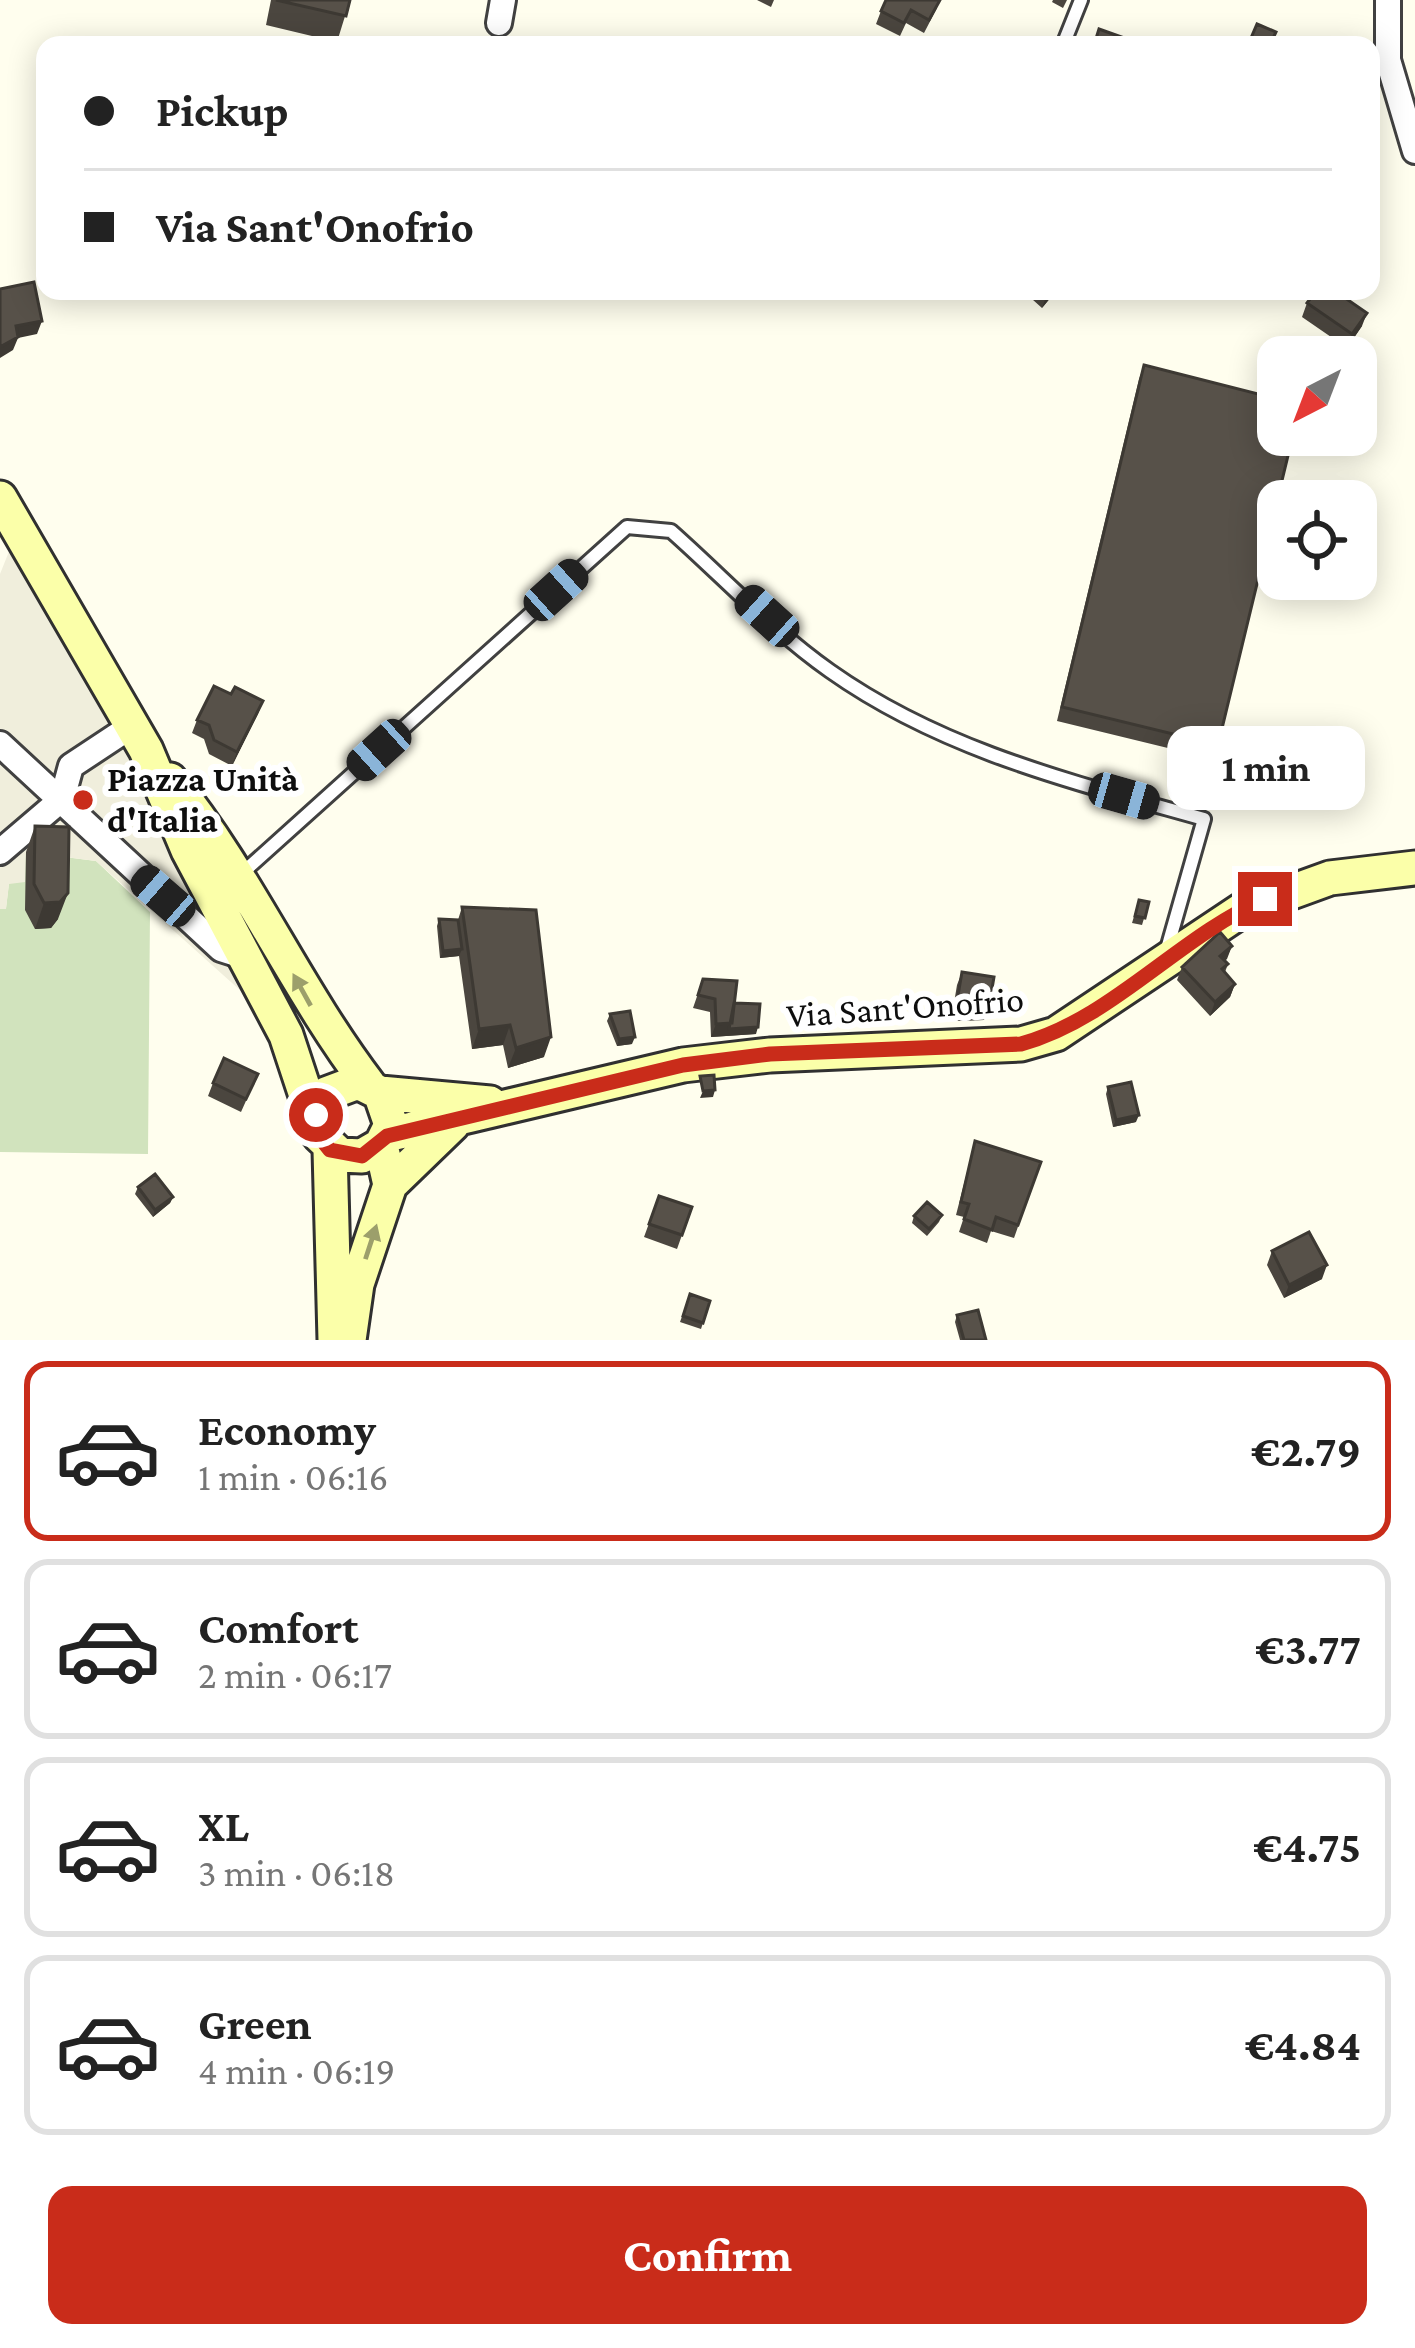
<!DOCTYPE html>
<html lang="en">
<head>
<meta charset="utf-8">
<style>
	:root { --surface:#fff; --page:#f2f2f2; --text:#222; --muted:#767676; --line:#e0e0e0; --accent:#c92c1a }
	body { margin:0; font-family:"Crimson Pro",serif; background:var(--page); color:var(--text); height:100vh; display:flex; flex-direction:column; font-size:45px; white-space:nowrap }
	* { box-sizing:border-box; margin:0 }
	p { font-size:39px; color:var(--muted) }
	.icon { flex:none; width:66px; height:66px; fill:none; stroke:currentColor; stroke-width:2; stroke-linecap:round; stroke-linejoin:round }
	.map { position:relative; height:1340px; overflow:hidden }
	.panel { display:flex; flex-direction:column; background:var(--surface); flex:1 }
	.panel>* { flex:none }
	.banner { position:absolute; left:36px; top:36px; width:1344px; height:264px; border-radius:24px; box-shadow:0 6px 30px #0003; display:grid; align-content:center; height:264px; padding:0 48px; background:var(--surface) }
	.needle { width:78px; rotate:222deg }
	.buttons { position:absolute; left:1257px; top:336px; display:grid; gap:24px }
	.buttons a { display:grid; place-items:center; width:120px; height:120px; border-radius:24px; background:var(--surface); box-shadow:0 6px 30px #0003; font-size:60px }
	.end { position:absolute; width:54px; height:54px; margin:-27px; border:15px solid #c92c1a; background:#fff; box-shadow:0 0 0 6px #fff }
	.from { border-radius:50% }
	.bubble { position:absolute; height:84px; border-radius:24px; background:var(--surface); box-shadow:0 6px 30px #0003; font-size:39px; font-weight:700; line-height:84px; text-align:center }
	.car { position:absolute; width:36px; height:72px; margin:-36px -18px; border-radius:15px; box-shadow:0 0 9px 3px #0007; background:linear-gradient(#222 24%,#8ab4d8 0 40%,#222 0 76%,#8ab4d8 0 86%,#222 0) }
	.banner b { display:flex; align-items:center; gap:42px; height:114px; font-size:45px }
	.banner b+b { border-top:3px solid var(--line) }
	.banner i { width:30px; height:30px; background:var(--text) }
	ul { padding:21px 0 0; list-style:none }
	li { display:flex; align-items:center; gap:36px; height:180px; margin:0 24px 18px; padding:0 24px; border:6px solid var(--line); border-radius:24px }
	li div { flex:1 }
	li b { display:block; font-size:45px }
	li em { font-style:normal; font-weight:700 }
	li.current { border-color:var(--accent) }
	li>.icon { width:108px; height:108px; stroke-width:1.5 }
	.action { display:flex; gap:24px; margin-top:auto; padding:24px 48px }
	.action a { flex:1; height:138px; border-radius:24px; background:var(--accent); color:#fff; font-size:48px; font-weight:700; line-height:138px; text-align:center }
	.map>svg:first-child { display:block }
	.cemetery { fill:#d1e3bd }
	.plaza { fill:#f0eedc }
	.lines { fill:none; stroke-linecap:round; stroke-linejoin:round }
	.service-casing { stroke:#414141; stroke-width:18 }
	.minor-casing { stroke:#414141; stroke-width:30 }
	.secondary-casing { stroke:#303030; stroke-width:39 }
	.service { stroke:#fff; stroke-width:12 }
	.minor { stroke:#fff; stroke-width:24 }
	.secondary { stroke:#fbffa9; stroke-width:33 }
	.wall { fill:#4b463f }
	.shaded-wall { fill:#3d3933 }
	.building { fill:#575149; stroke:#3d3933; stroke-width:3 }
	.oneway { fill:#9c9f6b }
	.route { stroke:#c92c1a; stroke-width:15 }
	.poi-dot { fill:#c92c1a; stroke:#fff; stroke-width:4.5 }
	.labels { text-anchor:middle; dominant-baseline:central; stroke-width:12; stroke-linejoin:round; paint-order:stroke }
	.poi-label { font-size:36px; font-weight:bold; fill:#0e0e0e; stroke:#fff; text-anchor:start }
	.street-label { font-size:36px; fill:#0e0e0e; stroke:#fff }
</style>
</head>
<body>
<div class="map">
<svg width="1415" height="1340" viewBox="0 0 1415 1340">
	<rect width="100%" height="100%" fill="#fffeee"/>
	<!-- cemetery -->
	<path class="cemetery" d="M 26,852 L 96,861 L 150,912 L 148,1154 L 0,1152 L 0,909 L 6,908 L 9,883 Z"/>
	<!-- plaza -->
	<path class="plaza" d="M 18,529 L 260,1008 L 96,861 L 26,852 L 25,882 L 9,884 L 6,909 L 0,909 L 0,574 Z"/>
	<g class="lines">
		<!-- service casing -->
		<g class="service-casing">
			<path id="service" d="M 1063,45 L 1081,0
				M 239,876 L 627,527 L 671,531 C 723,577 773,631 830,671 C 943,751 1073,782 1204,819 L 1167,949"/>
		</g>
		<!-- minor casing -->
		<g class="minor-casing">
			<path id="minor" d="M 1388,0 L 1388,60 L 1415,151
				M 499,23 L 503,0
				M 0,744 L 221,949 L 249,958
				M 0,852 L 62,799 L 71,766 L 133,725"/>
		</g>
		<!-- secondary casing -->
		<g class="secondary-casing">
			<path id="secondary" d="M 0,498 L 146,750 L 188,850 L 286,1035 L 319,1135 L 340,1155 L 362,1156 L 381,1145 L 391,1125 L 380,1093 L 358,1082 L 326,1094 L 316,1115
				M 170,780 C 247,875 295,988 369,1085
				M 380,1093 L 490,1103
				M 387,1135 L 683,1065 L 770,1055 L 1021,1044 L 1056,1034 L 1242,910 L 1330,878 L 1415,868
				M 330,1150 L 335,1340
				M 390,1185 L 453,1124
				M 349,1340 L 357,1284 L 390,1185 L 381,1145"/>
		</g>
		<!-- service -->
		<use href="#service" class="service"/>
		<!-- minor -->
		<use href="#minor" class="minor"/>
		<!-- secondary -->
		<use href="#secondary" class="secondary"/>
	</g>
	<!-- wall -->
	<path class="wall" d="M 271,0 L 350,0 L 337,42 L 266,25 Z
		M 757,0 L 774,0 L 771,7 Z
		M 1053,0 L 1067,0 L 1063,8 L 1052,2 Z
		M 937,8 L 924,33 L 906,23 L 900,36 L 876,24 L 881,11 Z
		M 1023,291 L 1056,291 L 1042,308 Z
		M 1307,303 L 1362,326 L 1347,348 L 1302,317 Z
		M 1144,365 L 1218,745 L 1213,759 L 1057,721 L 1139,379 Z
		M 231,694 L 263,701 L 232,766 L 209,754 L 204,739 L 192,733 L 197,720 Z
		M 35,826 L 58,919 L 51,928 L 35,929 L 25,910 L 26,852 Z
		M 1139,900 L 1149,902 L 1142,925 L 1132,923 Z
		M 462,907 L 544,1057 L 508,1068 L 503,1045 L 472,1049 L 459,956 L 440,958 L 437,926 L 439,919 L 458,920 Z
		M 1232,946 L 1225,961 L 1228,964 L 1225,972 L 1235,984 L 1230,997 L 1210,1016 L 1177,980 L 1182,967 Z
		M 962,972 L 984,1020 L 951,1021 L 957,985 Z
		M 703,979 L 734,1003 L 756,1034 L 711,1037 L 710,1012 L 693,1008 Z
		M 610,1014 L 632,1044 L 617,1046 L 607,1021 Z
		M 258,1074 L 241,1112 L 208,1096 L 213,1083 Z
		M 1108,1087 L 1136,1122 L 1113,1127 L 1106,1094 Z
		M 975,1141 L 1041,1162 L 1014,1238 L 991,1231 L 987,1243 L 959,1232 L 964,1217 L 956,1215 Z
		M 138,1187 L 173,1197 L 170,1203 L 153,1217 L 135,1194 Z
		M 659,1196 L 692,1207 L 677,1249 L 644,1237 Z
		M 942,1215 L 939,1222 L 927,1236 L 912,1223 L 914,1216 Z
		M 1272,1251 L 1322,1279 L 1284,1298 L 1267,1265 Z
		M 690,1294 L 710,1301 L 701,1329 L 680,1322 Z
		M 957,1315 L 986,1340 L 960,1340 L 955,1322 Z"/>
	<!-- shaded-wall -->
	<path class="shaded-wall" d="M 1050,291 L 1056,291 L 1042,308 L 1047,294 Z
		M 1367,313 L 1362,326 L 1347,348 L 1352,334 Z
		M 42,321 L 37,334 L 18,338 L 13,350 L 0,358 L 0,347 L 16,326 Z
		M 263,701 L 258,714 L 232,766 L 237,752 Z
		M 68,893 L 58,919 L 51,928 L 35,929 L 44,903 Z
		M 1232,946 L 1227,959 L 1215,970 L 1220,956 Z
		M 462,949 L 459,956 L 440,958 L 443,951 Z
		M 1235,984 L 1230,997 L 1210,1016 L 1215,1002 Z
		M 989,1006 L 984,1020 L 951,1021 L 956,1007 Z
		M 732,1023 L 758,1027 L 756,1034 L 711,1037 L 716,1024 Z
		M 510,1025 L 503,1045 L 472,1049 L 479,1029 Z
		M 551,1037 L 544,1057 L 508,1068 L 516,1048 Z
		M 635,1037 L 632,1044 L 617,1046 L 619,1039 Z
		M 715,1090 L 713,1097 L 700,1098 L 703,1091 Z
		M 1139,1115 L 1136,1122 L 1113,1127 L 1116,1120 Z
		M 173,1197 L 170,1203 L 153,1217 L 155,1210 Z
		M 1327,1265 L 1322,1279 L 1284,1298 L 1289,1285 Z"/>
	<!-- building -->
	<path class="building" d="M 276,0 L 350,0 L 346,16 Z
		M 886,0 L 940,0 L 929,20 L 911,10 L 904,23 L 881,11 Z
		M 1257,24 L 1276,32 L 1270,45 L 1248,45 Z
		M 1099,29 L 1141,44 L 1094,45 Z
		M 34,282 L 42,321 L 16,326 L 18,337 L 0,347 L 0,289 Z
		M 1316,291 L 1335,291 L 1367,313 L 1352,334 L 1307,303 Z
		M 1144,365 L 1278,399 L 1278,435 L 1293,435 L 1218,745 L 1062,707 Z
		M 214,686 L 231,694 L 235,687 L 263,701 L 237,752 L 214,740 L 209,725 L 197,720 Z
		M 35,826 L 69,827 L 68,893 L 60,902 L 44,903 L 34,884 Z
		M 1139,900 L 1149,902 L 1145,918 L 1135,916 Z
		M 462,907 L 536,910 L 551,1037 L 516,1048 L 510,1025 L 479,1029 Z
		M 439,919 L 458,920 L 462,949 L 443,951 Z
		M 1220,932 L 1232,946 L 1220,956 L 1228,964 L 1222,969 L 1235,984 L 1215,1002 L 1182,967 Z
		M 962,972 L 994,977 L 989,1006 L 956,1007 Z
		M 703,979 L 737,981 L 732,1023 L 716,1024 L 715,999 L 698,995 Z
		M 734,1003 L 760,1004 L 758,1027 L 729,1029 Z
		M 630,1011 L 635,1037 L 619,1039 L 610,1014 Z
		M 224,1058 L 258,1074 L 246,1099 L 213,1083 Z
		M 714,1075 L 715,1090 L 703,1091 L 700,1076 Z
		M 1131,1082 L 1139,1115 L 1116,1120 L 1108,1087 Z
		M 975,1141 L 1041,1162 L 1018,1225 L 996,1217 L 992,1230 L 964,1219 L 969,1204 L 961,1202 Z
		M 155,1174 L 173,1197 L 155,1210 L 138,1187 Z
		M 659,1196 L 692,1207 L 682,1235 L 649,1224 Z
		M 927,1202 L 942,1215 L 929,1229 L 914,1216 Z
		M 1309,1232 L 1327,1265 L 1289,1285 L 1272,1251 Z
		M 690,1294 L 710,1301 L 703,1323 L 683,1316 Z
		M 978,1310 L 986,1340 L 964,1340 L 957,1315 Z"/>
	<!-- one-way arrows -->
	<defs><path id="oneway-solid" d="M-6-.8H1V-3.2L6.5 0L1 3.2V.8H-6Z" transform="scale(3)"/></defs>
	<g class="oneway">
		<use href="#oneway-solid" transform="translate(302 990) rotate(-119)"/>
		<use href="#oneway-solid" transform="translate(371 1242) rotate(-72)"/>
	</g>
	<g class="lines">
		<!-- route -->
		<path class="route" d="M 316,1115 L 319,1136 L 330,1150 L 362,1156 L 387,1136 L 683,1065 L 770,1054 L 1021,1044 C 1112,1019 1178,937 1265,899"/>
	</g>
	<!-- markers -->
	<circle class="poi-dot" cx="83" cy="800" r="12"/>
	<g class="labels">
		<!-- poi labels -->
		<g class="poi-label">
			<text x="107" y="779">Piazza Unità<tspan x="107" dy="41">d'Italia</tspan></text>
		</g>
		<!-- street labels -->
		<g class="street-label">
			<text transform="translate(905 1007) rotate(-4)">Via Sant'Onofrio</text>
		</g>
	</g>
</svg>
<div class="buttons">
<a><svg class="needle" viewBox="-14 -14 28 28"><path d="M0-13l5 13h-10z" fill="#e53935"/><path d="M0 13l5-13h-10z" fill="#767676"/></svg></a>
<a><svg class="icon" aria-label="locate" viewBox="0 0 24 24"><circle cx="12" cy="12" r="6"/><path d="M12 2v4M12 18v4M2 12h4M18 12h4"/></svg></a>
</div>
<i class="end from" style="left:316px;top:1115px"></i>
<i class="end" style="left:1265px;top:899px"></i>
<div class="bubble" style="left:1167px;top:726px;width:198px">1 min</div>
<i class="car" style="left:556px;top:590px;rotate:48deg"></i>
<i class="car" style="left:767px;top:616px;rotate:312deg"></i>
<i class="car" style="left:379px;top:750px;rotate:228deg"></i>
<i class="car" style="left:1124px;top:796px;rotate:106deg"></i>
<i class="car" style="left:163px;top:896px;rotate:311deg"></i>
<div class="banner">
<b><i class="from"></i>Pickup</b>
<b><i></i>Via Sant'Onofrio</b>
</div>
</div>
<section class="panel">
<ul>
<li class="current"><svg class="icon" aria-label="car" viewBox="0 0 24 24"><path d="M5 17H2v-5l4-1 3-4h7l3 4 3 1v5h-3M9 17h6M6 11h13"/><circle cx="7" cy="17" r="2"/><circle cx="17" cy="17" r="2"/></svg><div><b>Economy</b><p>1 min · 06:16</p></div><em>€2.79</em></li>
<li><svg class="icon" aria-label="car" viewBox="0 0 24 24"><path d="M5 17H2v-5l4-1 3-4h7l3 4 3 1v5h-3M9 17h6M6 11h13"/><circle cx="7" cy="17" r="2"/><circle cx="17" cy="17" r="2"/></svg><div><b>Comfort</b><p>2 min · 06:17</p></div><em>€3.77</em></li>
<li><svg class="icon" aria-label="car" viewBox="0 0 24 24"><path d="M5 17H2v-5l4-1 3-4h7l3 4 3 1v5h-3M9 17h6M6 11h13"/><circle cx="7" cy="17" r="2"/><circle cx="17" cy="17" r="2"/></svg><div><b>XL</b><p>3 min · 06:18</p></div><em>€4.75</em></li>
<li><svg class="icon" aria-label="car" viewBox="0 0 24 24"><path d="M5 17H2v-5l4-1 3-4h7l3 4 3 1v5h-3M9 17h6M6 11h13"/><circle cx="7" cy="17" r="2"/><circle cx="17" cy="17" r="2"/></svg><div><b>Green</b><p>4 min · 06:19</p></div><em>€4.84</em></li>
</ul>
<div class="action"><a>Confirm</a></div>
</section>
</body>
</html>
